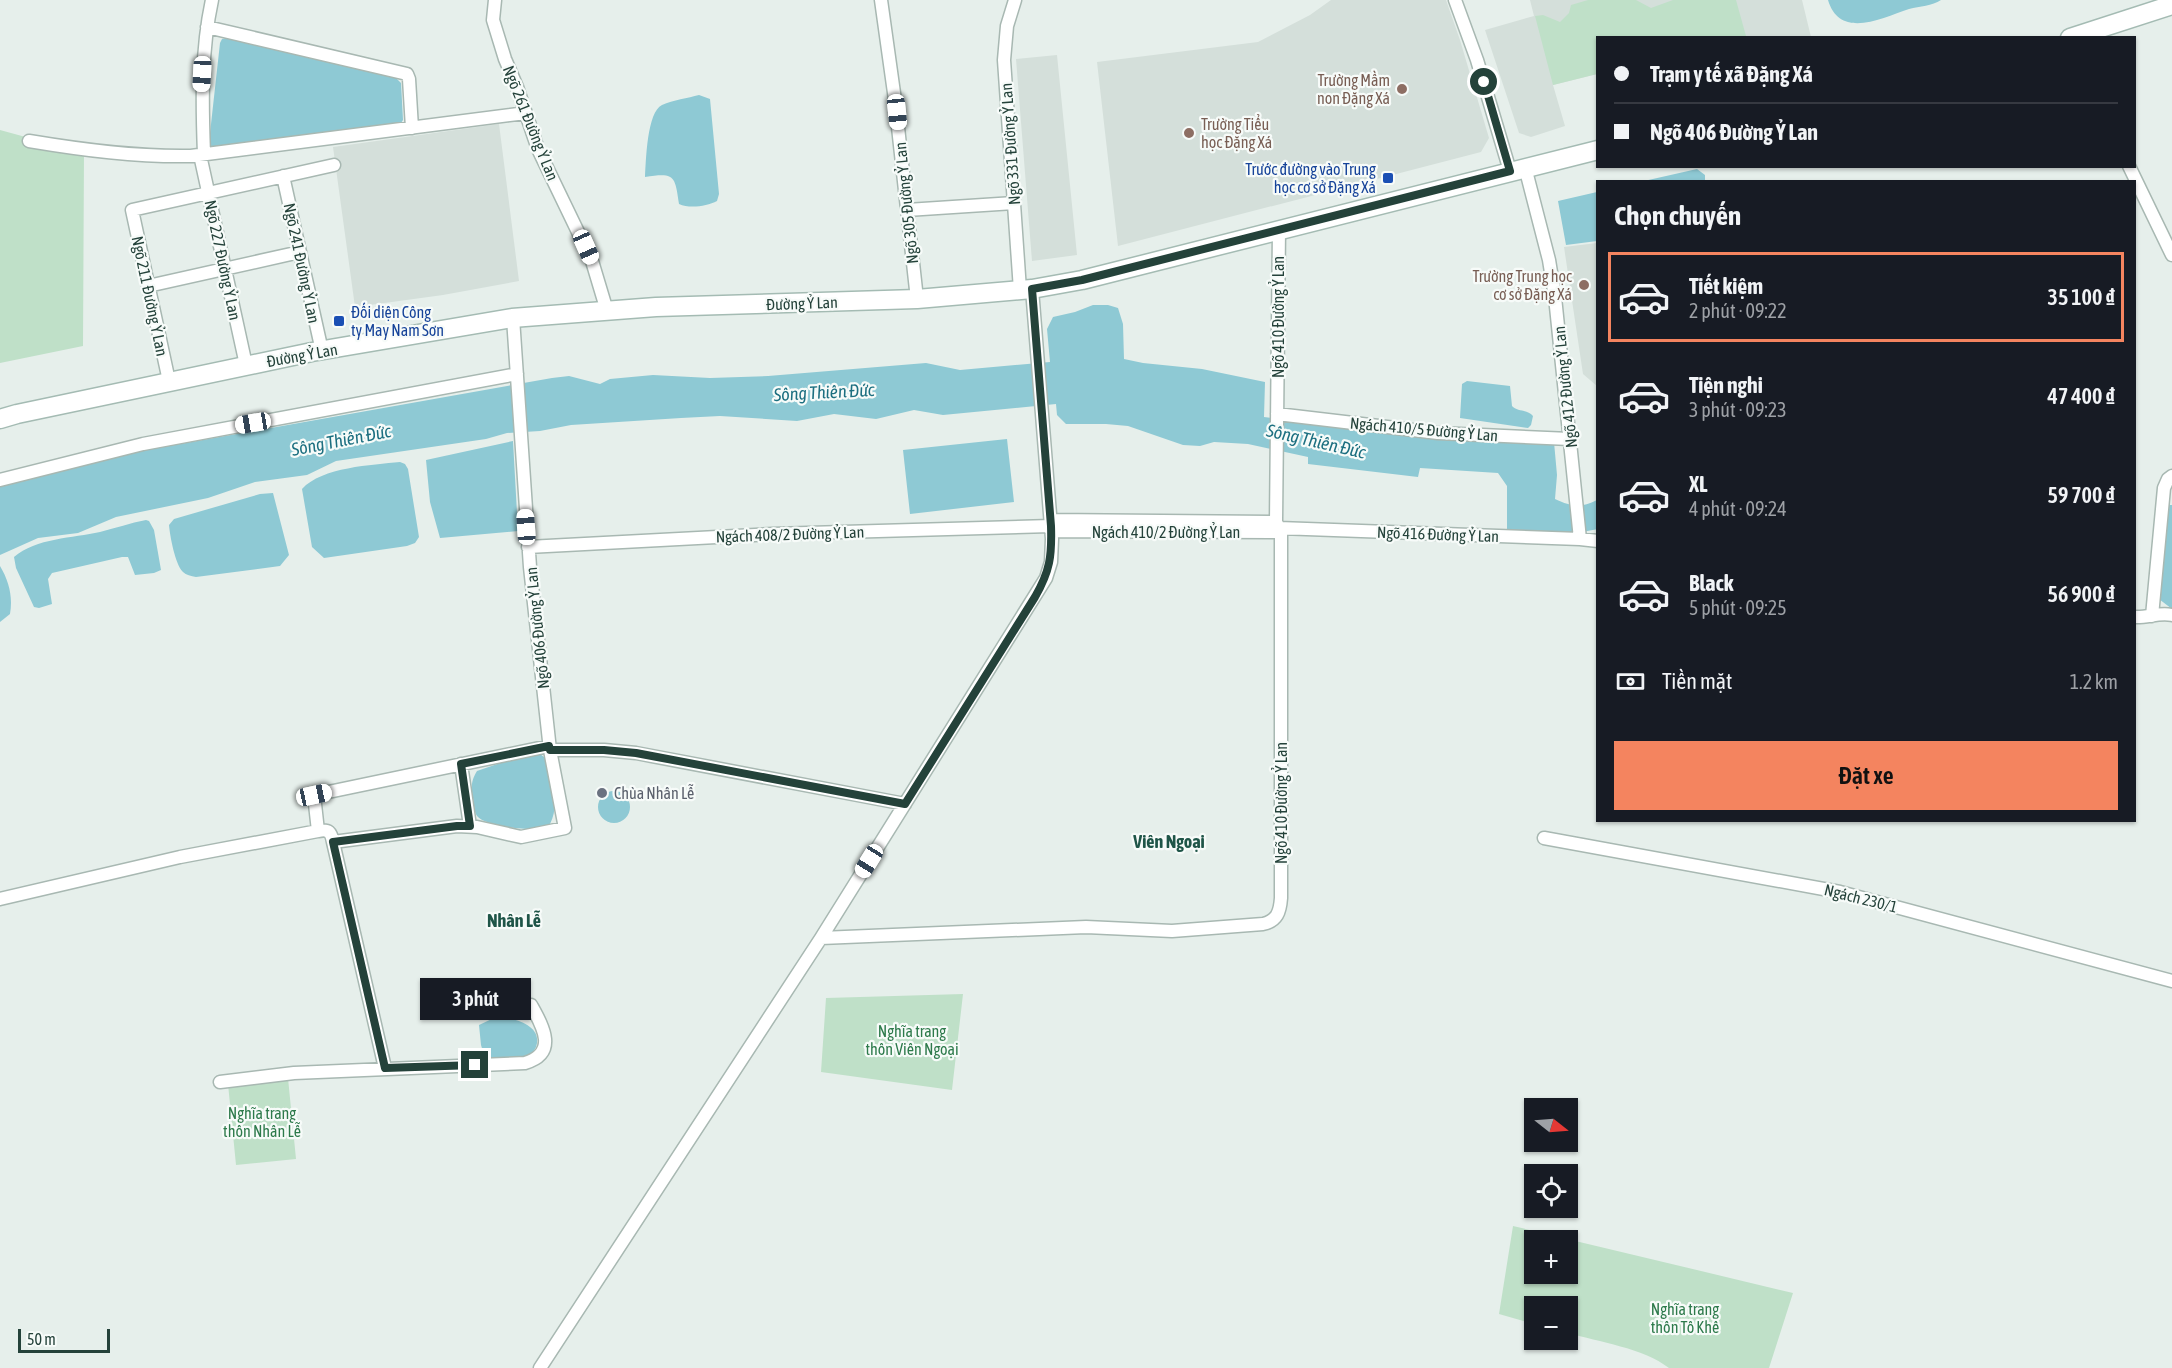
<!DOCTYPE html>
<html lang="vi">
<head>
<meta charset="utf-8">
<style>
	:root { --surface:#171b24; --page:#242831; --text:#f1f3f6; --muted:#9ea1a6; --line:#363941; --accent:#f4845f }
	body { margin:0; font-family:"Asap Condensed",sans-serif; background:var(--page); color:var(--text); height:100vh; display:flex; flex-direction:column; font-size:22px; white-space:nowrap }
	* { box-sizing:border-box; margin:0 }
	p { font-size:20px; color:var(--muted) }
	.icon { flex:none; width:33px; height:33px; fill:none; stroke:currentColor; stroke-width:2; stroke-linecap:round; stroke-linejoin:round }
	.map { position:relative; flex:1; overflow:hidden }
	.sheet { position:absolute; left:1596px; top:180px; width:540px; height:642px; display:flex; flex-direction:column; background:var(--surface); border-radius:0px; box-shadow:0 2px 4px #0004 }
	.sheet>* { flex:none }
	.hud { position:absolute; left:1596px; top:36px; width:540px; height:132px; border-radius:0px; box-shadow:0 2px 4px #0004; display:grid; align-content:center; height:132px; padding:0 18px; background:var(--surface) }
	.needle { width:39px; rotate:107deg }
	.buttons { position:absolute; left:1524px; top:1098px; display:grid; gap:12px }
	.buttons a { display:grid; place-items:center; width:54px; height:54px; border-radius:0px; background:var(--surface); box-shadow:0 2px 4px #0004; font-size:30px }
	.scale { position:absolute; left:18px; bottom:15px; width:92px; box-sizing:border-box; padding-left:6px; border:3px solid #24423a; border-top:0; font-size:16px; line-height:21px; white-space:nowrap; color:#24423a; -webkit-text-stroke:4px #f7fbf9; paint-order:stroke }
	.end { position:absolute; width:27px; height:27px; margin:-14px; border:8px solid #24423a; background:#fff; box-shadow:0 0 0 3px #fff }
	.from { border-radius:50% }
	.bubble { position:absolute; height:42px; border-radius:0px; background:var(--surface); box-shadow:0 2px 4px #0004; font-size:20px; font-weight:600; line-height:42px; text-align:center }
	.car { position:absolute; width:18px; height:36px; margin:-18px -9px; border-radius:8px; box-shadow:0 0 4px 2px #0007; background:linear-gradient(#fff 24%,#345 0 40%,#fff 0 76%,#345 0 86%,#fff 0) }
	.hud b { display:flex; align-items:center; gap:21px; height:57px; font-size:22px }
	.hud b+b { border-top:2px solid var(--line) }
	.hud i { width:15px; height:15px; background:var(--text) }
	ul { padding:0; list-style:none }
	li { display:flex; align-items:center; gap:18px; height:90px; margin:0 12px 9px; padding:0 6px; border:3px solid transparent; border-radius:0px }
	li div { flex:1 }
	li b { display:block; font-size:22px }
	li em { font-style:normal; font-weight:600 }
	li.selected { border-color:var(--accent) }
	li>.icon { width:54px; height:54px; stroke-width:1.5 }
	h2 { padding:0 18px; font-size:27px; line-height:72px }
	.pay { display:flex; align-items:center; gap:15px; height:66px; padding:0 18px; font-size:22px }
	.pay p { margin-inline-start:auto }
	.action { display:flex; gap:12px; margin-top:auto; padding:12px 18px }
	.action a { flex:1; height:69px; border-radius:0px; background:var(--accent); color:#111; font-size:24px; font-weight:600; line-height:69px; text-align:center }
	.map>svg:first-child { display:block }
	.built { fill:#d4dfda }
	.green { fill:#bfe0c8; fill-rule:evenodd }
	.water { fill:#8ec9d4 }
	.lines { fill:none; stroke-linecap:round; stroke-linejoin:round }
	.minor-casing { stroke:#a8b8b2; stroke-width:15 }
	.secondary-casing { stroke:#a4bbb3; stroke-width:21 }
	.minor { stroke:#fff; stroke-width:12 }
	.secondary { stroke:#fff; stroke-width:18 }
	.route { stroke:#24423a; stroke-width:8 }
	.education-dot { fill:#8d6e63; stroke:#f7fbf9; stroke-width:2 }
	.transit-dot { fill:#1a4fb4; stroke:#f7fbf9; stroke-width:2 }
	.worship-dot { fill:#6b7280; stroke:#f7fbf9; stroke-width:2 }
	.labels { text-anchor:middle; dominant-baseline:central; stroke-width:4.5; stroke-linejoin:round; paint-order:stroke }
	.education-label { font-size:16px; fill:#785e54; stroke:#f7fbf9; text-anchor:end }
	.street-label { font-size:16px; fill:#24423a; stroke:#f7fbf9 }
	.transit-label { font-size:16px; fill:#164399; stroke:#f7fbf9; text-anchor:end }
	.worship-label { font-size:16px; fill:#5b616d; stroke:#f7fbf9; text-anchor:start }
	.park-label { font-size:16px; fill:#2d7a4b; stroke:#f7fbf9 }
	.water-label { font-size:18px; font-style:italic; fill:#1c6f80; stroke:#f7fbf9 }
	.neighbourhood-label { font-size:18px; font-weight:bold; fill:#1f5548; stroke:#f7fbf9 }
</style>
</head>
<body>
<div class="map">
<svg width="2172" height="1368" viewBox="0 0 2172 1368">
	<rect width="100%" height="100%" fill="#e6efeb"/>
	<!-- built -->
	<path class="built" d="M 1331,0 L 1446,0 L 1460,40 L 1489,138 L 1481,152 L 1118,246 L 1097,62 L 1258,42 L 1310,15 Z
		M 1530,0 L 1802,0 L 1811,37 L 1747,38 L 1746,36 L 1739,38 L 1598,38 L 1597,74 L 1553,85 L 1565,126 L 1531,137 L 1519,133 L 1485,30 L 1534,16 Z
		M 1057,55 L 1077,255 L 1032,261 L 1016,59 Z
		M 499,124 L 519,281 L 443,295 L 355,307 L 333,147 Z
		M 1597,243 L 1598,243 L 1597,386 L 1583,374 L 1564,247 Z"/>
	<!-- green -->
	<path class="green" d="M 1588,0 L 1636,0 L 1651,8 L 1673,0 L 1736,0 L 1746,36 L 1739,38 L 1598,38 L 1597,74 L 1553,85 L 1535,16 L 1543,15 L 1560,22 L 1569,13 L 1571,5 Z
		M 0,130 L 84,153 L 83,346 L 0,363 Z
		M 963,994 L 952,1090 L 821,1072 L 826,998 Z
		M 288,1078 L 296,1159 L 236,1165 L 228,1084 Z
		M 1513,1226 L 1793,1293 L 1769,1368 L 1669,1368 C 1643,1348 1599,1342 1568,1333 L 1568,1306 L 1534,1306 L 1534,1324 L 1499,1314 ZM 1568,1240 L 1568,1274 L 1534,1274 L 1534,1240 Z"/>
	<!-- water -->
	<path class="water" d="M 1828,0 L 1941,0 C 1932,6 1920,6 1909,9 C 1882,18 1840,40 1828,0 Z
		M 227,38 L 396,78 L 401,83 L 403,120 L 401,123 L 216,147 L 211,146 L 209,142 L 220,43 L 222,39 Z
		M 699,95 L 710,99 L 719,194 L 717,201 C 707,206 690,209 679,204 C 675,176 675,172 645,177 C 646,160 647,112 662,105 C 673,100 688,98 699,95 Z
		M 1697,169 L 1705,175 L 1705,181 L 1644,181 Z
		M 1597,192 L 1597,241 L 1566,245 L 1558,201 Z
		M 1093,305 L 1108,305 L 1118,308 L 1123,324 L 1124,359 L 1143,363 L 1202,369 L 1265,382 L 1264,417 L 1420,437 L 1554,442 L 1557,475 L 1555,499 C 1572,507 1581,508 1597,500 L 1598,529 L 1577,533 L 1507,531 L 1507,486 L 1498,473 L 1420,468 L 1418,477 L 1308,464 L 1308,457 L 1248,444 L 1214,442 L 1200,446 L 1183,445 L 1128,426 L 1106,424 L 1066,424 L 1057,415 L 1056,404 L 943,415 L 914,410 L 876,419 L 834,414 L 797,421 L 720,416 L 681,418 L 571,425 L 540,431 L 507,433 L 486,439 L 336,461 L 307,475 L 255,482 L 208,498 L 116,517 L 78,533 L 38,538 L 0,555 L 0,487 L 135,452 L 552,378 L 569,376 L 600,384 L 610,379 L 653,375 L 710,378 L 768,376 L 926,363 L 960,370 L 1050,362 L 1047,329 L 1053,317 L 1075,312 Z
		M 1467,381 L 1510,386 L 1512,406 C 1517,412 1527,409 1533,416 L 1531,425 L 1528,428 L 1460,418 L 1462,384 Z
		M 1007,439 L 1014,502 L 910,514 L 903,450 Z
		M 513,441 L 518,531 L 440,538 L 430,502 L 426,460 Z
		M 400,462 L 405,464 L 408,469 L 419,537 L 415,543 L 407,546 L 324,558 L 312,547 L 302,489 C 322,467 372,465 400,462 Z
		M 273,493 L 289,555 L 280,566 L 196,577 C 191,576 186,575 183,572 C 175,564 170,536 169,525 L 174,519 L 260,494 Z
		M 2169,505 L 2172,505 L 2172,609 L 2159,599 L 2166,530 L 2165,516 Z
		M 146,520 L 149,521 L 154,530 L 161,570 L 154,573 L 135,575 L 128,557 L 122,557 L 52,573 L 48,579 L 52,604 L 39,608 L 34,607 L 16,568 L 14,557 C 36,538 73,538 100,532 C 116,528 130,523 146,520 Z
		M 0,566 C 9,581 13,597 10,614 L 0,622 Z
		M 540,754 L 548,760 C 552,780 560,805 550,824 C 546,826 541,828 537,829 C 524,830 485,826 477,816 C 474,812 474,804 473,798 C 471,787 471,781 477,771 L 509,760 Z
		M598 807a16 16 0 1 1 32 0a16 16 0 1 1-32 0Z
		M 496,1017 C 511,1017 544,1024 536,1047 C 534,1051 531,1056 527,1057 C 521,1059 513,1058 507,1058 C 499,1059 491,1061 484,1055 L 481,1045 L 479,1025 Z"/>
	<g class="lines">
		<!-- minor casing -->
		<g class="minor-casing">
			<path id="minor" d="M 495,0 L 493,20 L 505,59 L 517,87 L 538,149 L 592,261 L 607,311
				M 881,0 L 895,100 L 917,299
				M 1015,0 L 1007,26 L 1004,60 L 1020,290
				M 1455,0 L 1477,60 L 1510,171
				M 207,27 L 407,74 L 409,79 L 412,128
				M 29,141 C 83,150 136,157 191,156 L 526,113
				M 204,154 C 202,102 201,51 212,0
				M 200,155 L 246,365
				M 2129,166 L 2172,255
				M 1525,167 L 1549,260 L 1555,297 L 1580,539
				M 283,176 L 322,351
				M 907,210 L 1014,203
				M 148,286 L 300,252
				M 169,381 L 132,210 L 334,165
				M 1277,414 L 1438,433 L 1570,439
				M 0,480 L 143,444 L 517,374
				M 1051,520 L 1276,522
				M 1279,528 L 1580,539 L 1598,541
				M 1051,531 L 1281,532
				M 528,547 L 773,534 L 1051,526
				M 2152,616 L 2164,488 L 2168,479 L 2172,476
				M 2134,617 C 2148,618 2159,612 2172,615
				M 550,750 L 604,750 L 636,753 L 905,804
				M 461,764 L 470,826
				M 1544,838 L 1840,892 L 2172,981
				M 333,842 C 331,832 329,829 318,831 L 314,795 L 549,746
				M 0,899 L 180,857 L 318,831
				M 821,938 L 1086,927 L 1172,931 L 1263,924 C 1277,921 1280,912 1281,898 L 1281,532 L 1276,522 L 1279,229
				M 385,1068 L 333,842 L 457,826 L 477,827 L 521,837 L 565,828 L 550,750 L 530,567 L 513,318
				M 220,1082 L 294,1073 L 525,1063 C 559,1053 542,1025 531,1005
				M 540,1368 L 821,938 L 1046,578 L 1051,562 L 1052,539 L 1032,289"/>
		</g>
		<!-- secondary casing -->
		<g class="secondary-casing">
			<path id="secondary" d="M 2070,38 L 2172,5
				M 0,419 L 17,414 L 312,352 L 512,318 L 656,307 L 917,299 L 1032,289 L 1082,280 L 1598,150"/>
		</g>
		<!-- minor -->
		<use href="#minor" class="minor"/>
		<!-- secondary -->
		<use href="#secondary" class="secondary"/>
	</g>
	<g class="lines">
		<!-- route -->
		<path class="route" d="M 475,1065 L 385,1068 L 333,842 L 457,826 L 470,826 L 461,764 L 549,746 L 550,750 L 604,750 L 636,753 L 905,804 L 1035,597 C 1050,571 1052,556 1051,526 L 1032,289 L 1082,280 L 1510,171 L 1484,82"/>
	</g>
	<!-- markers -->
	<g class="education-dot">
		<circle cx="1402" cy="89" r="6"/>
		<circle cx="1189" cy="133" r="6"/>
		<circle cx="1584" cy="285" r="6"/>
	</g>
	<g class="transit-dot">
		<rect x="1382" y="172" width="12" height="12" rx="3"/>
		<rect x="333" y="315" width="12" height="12" rx="3"/>
	</g>
	<circle class="worship-dot" cx="602" cy="793" r="6"/>
	<g class="labels">
		<!-- education labels -->
		<g class="education-label">
			<text x="1390" y="80">Trường Mầm<tspan x="1390" dy="18">non Đặng Xá</tspan></text>
			<text x="1201" y="124" text-anchor="start">Trường Tiểu<tspan x="1201" dy="18">học Đặng Xá</tspan></text>
			<text x="1572" y="276">Trường Trung học<tspan x="1572" dy="18">cơ sở Đặng Xá</tspan></text>
		</g>
		<!-- street labels -->
		<g class="street-label">
			<text transform="translate(531 123) rotate(68)">Ngõ 261 Đường Ỷ Lan</text>
			<text transform="translate(1010 144) rotate(-94)">Ngõ 331 Đường Ỷ Lan</text>
			<text transform="translate(906 203) rotate(-96)">Ngõ 305 Đường Ỷ Lan</text>
			<text transform="translate(223 260) rotate(78)">Ngõ 227 Đường Ỷ Lan</text>
			<text transform="translate(302 263) rotate(78)">Ngõ 241 Đường Ỷ Lan</text>
			<text transform="translate(150 296) rotate(78)">Ngõ 211 Đường Ỷ Lan</text>
			<text transform="translate(802 303) rotate(-2)">Đường Ỷ Lan</text>
			<text transform="translate(1278 317) rotate(-90)">Ngõ 410 Đường Ỷ Lan</text>
			<text transform="translate(302 355) rotate(-10)">Đường Ỷ Lan</text>
			<text transform="translate(1565 387) rotate(-96)">Ngõ 412 Đường Ỷ Lan</text>
			<text transform="translate(1424 429) rotate(5)">Ngách 410/5 Đường Ỷ Lan</text>
			<text x="1166" y="532">Ngách 410/2 Đường Ỷ Lan</text>
			<text transform="translate(790 534) rotate(-2)">Ngách 408/2 Đường Ỷ Lan</text>
			<text transform="translate(1438 534) rotate(2)">Ngõ 416 Đường Ỷ Lan</text>
			<text transform="translate(537 628) rotate(-96)">Ngõ 406 Đường Ỷ Lan</text>
			<text transform="translate(1281 803) rotate(-90)">Ngõ 410 Đường Ỷ Lan</text>
			<text transform="translate(1861 898) rotate(14)">Ngách 230/1</text>
		</g>
		<!-- transit labels -->
		<g class="transit-label">
			<text x="1376" y="169">Trước đường vào Trung<tspan x="1376" dy="18">học cơ sở Đặng Xá</tspan></text>
			<text x="351" y="312" text-anchor="start">Đối diện Công<tspan x="351" dy="18">ty May Nam Sơn</tspan></text>
		</g>
		<!-- worship labels -->
		<g class="worship-label">
			<text x="614" y="793">Chùa Nhân Lễ</text>
		</g>
		<!-- park labels -->
		<g class="park-label">
			<text x="912" y="1031">Nghĩa trang<tspan x="912" dy="18">thôn Viên Ngoại</tspan></text>
			<text x="262" y="1113">Nghĩa trang<tspan x="262" dy="18">thôn Nhân Lễ</tspan></text>
			<text x="1685" y="1309">Nghĩa trang<tspan x="1685" dy="18">thôn Tô Khê</tspan></text>
		</g>
		<!-- water labels -->
		<g class="water-label">
			<text transform="translate(824 392) rotate(-3)">Sông Thiên Đức</text>
			<text transform="translate(341 440) rotate(-11)">Sông Thiên Đức</text>
			<text transform="translate(1316 441) rotate(13)">Sông Thiên Đức</text>
		</g>
		<!-- neighbourhood labels -->
		<g class="neighbourhood-label">
			<text x="1169" y="841">Viên Ngoại</text>
			<text x="514" y="920">Nhân Lễ</text>
		</g>
	</g>
</svg>
<div class="buttons">
<a><svg class="needle" viewBox="-14 -14 28 28"><path d="M0-13l5 13h-10z" fill="#e53935"/><path d="M0 13l5-13h-10z" fill="#9ea1a6"/></svg></a>
<a><svg class="icon" aria-label="locate" viewBox="0 0 24 24"><circle cx="12" cy="12" r="6"/><path d="M12 2v4M12 18v4M2 12h4M18 12h4"/></svg></a>
<a>+</a>
<a>−</a>
</div>
<div class="scale">50 m</div>
<i class="end from" style="left:1484px;top:82px"></i>
<i class="end" style="left:475px;top:1065px"></i>
<div class="bubble" style="left:420px;top:978px;width:111px">3 phút</div>
<i class="car" style="left:202px;top:74px;rotate:183deg"></i>
<i class="car" style="left:897px;top:112px;rotate:174deg"></i>
<i class="car" style="left:586px;top:247px;rotate:156deg"></i>
<i class="car" style="left:253px;top:423px;rotate:260deg"></i>
<i class="car" style="left:526px;top:527px;rotate:356deg"></i>
<i class="car" style="left:314px;top:795px;rotate:78deg"></i>
<i class="car" style="left:869px;top:861px;rotate:212deg"></i>
<div class="hud">
<b><i class="from"></i>Trạm y tế xã Đặng Xá</b>
<b><i></i>Ngõ 406 Đường Ỷ Lan</b>
</div>
<section class="sheet">
<h2>Chọn chuyến</h2>
<ul>
<li class="selected"><svg class="icon" aria-label="car" viewBox="0 0 24 24"><path d="M5 17H2v-5l4-1 3-4h7l3 4 3 1v5h-3M9 17h6M6 11h13"/><circle cx="7" cy="17" r="2"/><circle cx="17" cy="17" r="2"/></svg><div><b>Tiết kiệm</b><p>2 phút · 09:22</p></div><em>35 100 ₫</em></li>
<li><svg class="icon" aria-label="car" viewBox="0 0 24 24"><path d="M5 17H2v-5l4-1 3-4h7l3 4 3 1v5h-3M9 17h6M6 11h13"/><circle cx="7" cy="17" r="2"/><circle cx="17" cy="17" r="2"/></svg><div><b>Tiện nghi</b><p>3 phút · 09:23</p></div><em>47 400 ₫</em></li>
<li><svg class="icon" aria-label="car" viewBox="0 0 24 24"><path d="M5 17H2v-5l4-1 3-4h7l3 4 3 1v5h-3M9 17h6M6 11h13"/><circle cx="7" cy="17" r="2"/><circle cx="17" cy="17" r="2"/></svg><div><b>XL</b><p>4 phút · 09:24</p></div><em>59 700 ₫</em></li>
<li><svg class="icon" aria-label="car" viewBox="0 0 24 24"><path d="M5 17H2v-5l4-1 3-4h7l3 4 3 1v5h-3M9 17h6M6 11h13"/><circle cx="7" cy="17" r="2"/><circle cx="17" cy="17" r="2"/></svg><div><b>Black</b><p>5 phút · 09:25</p></div><em>56 900 ₫</em></li>
</ul>
<div class="pay"><svg class="icon" aria-label="cash" viewBox="0 0 24 24"><path d="M3 7h18v10H3z"/><circle cx="12" cy="12" r="2"/></svg>Tiền mặt<p>1.2 km</p></div>
<div class="action"><a>Đặt xe</a></div>
</section>
</div>
</body>
</html>
